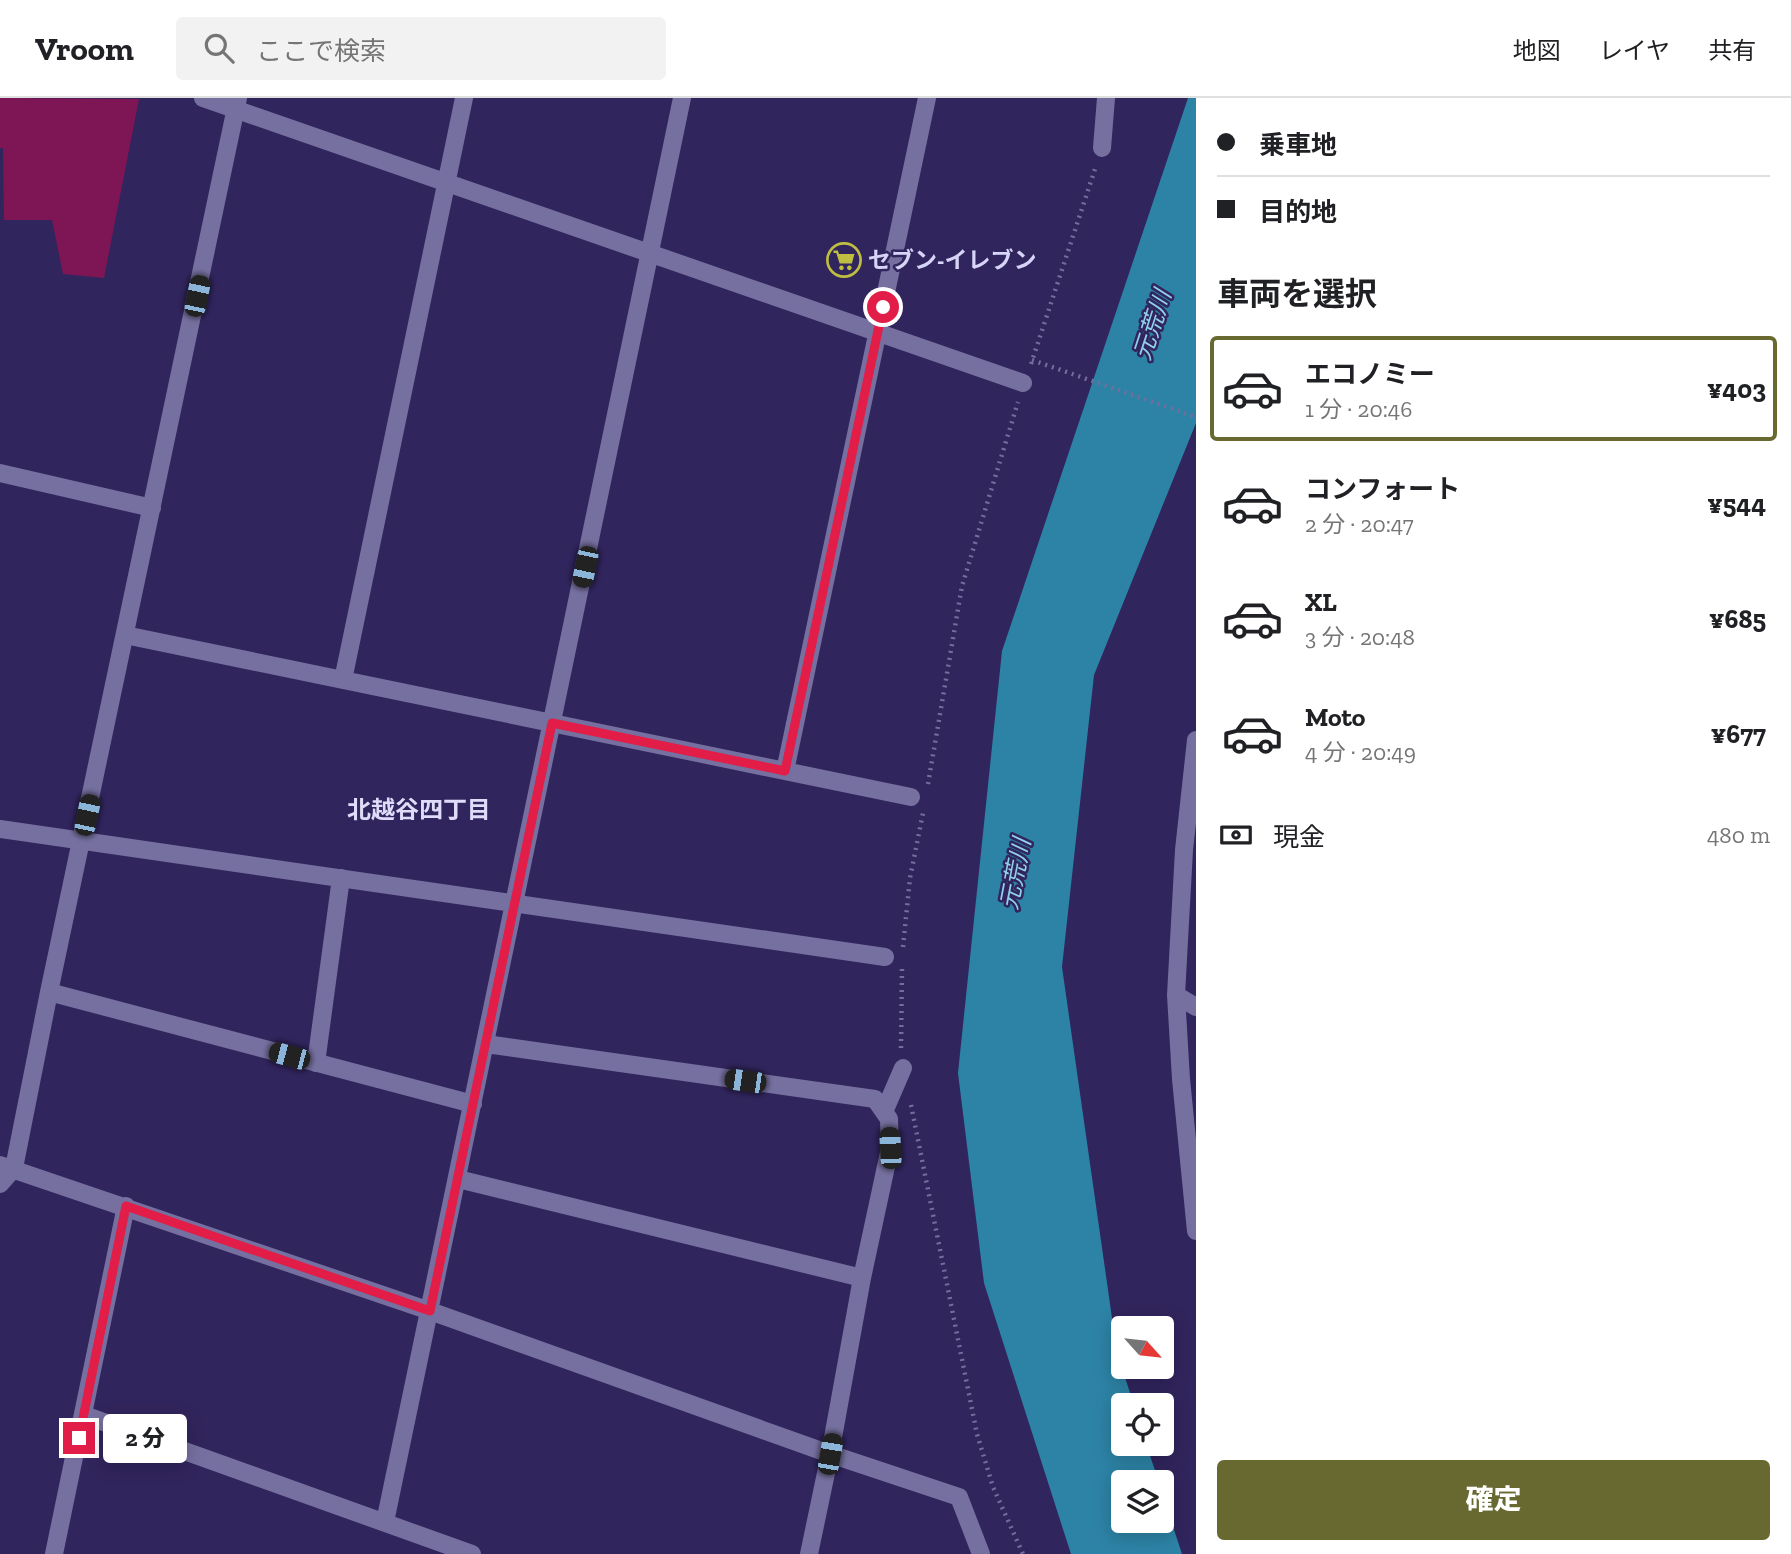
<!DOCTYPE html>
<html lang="ja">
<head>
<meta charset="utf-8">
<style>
	:root { --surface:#fff; --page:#f2f2f2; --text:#202124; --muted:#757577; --line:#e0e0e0; --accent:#686831 }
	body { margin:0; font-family:"Zilla Slab","Noto Sans JP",serif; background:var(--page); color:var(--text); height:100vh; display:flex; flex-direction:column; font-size:26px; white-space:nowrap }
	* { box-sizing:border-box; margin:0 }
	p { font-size:23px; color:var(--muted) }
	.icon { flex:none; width:38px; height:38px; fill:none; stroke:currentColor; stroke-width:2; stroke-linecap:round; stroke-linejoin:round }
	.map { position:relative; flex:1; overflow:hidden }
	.side { display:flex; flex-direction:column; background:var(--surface); width:595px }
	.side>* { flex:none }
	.top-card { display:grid; align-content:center; height:154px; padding:0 21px; background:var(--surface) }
	.needle { width:46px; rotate:117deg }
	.controls { position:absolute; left:1111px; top:1218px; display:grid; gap:14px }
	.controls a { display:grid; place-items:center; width:63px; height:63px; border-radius:7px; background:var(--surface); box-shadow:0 4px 18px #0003; font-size:35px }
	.end { position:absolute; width:32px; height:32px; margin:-16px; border:9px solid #e11d48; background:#fff; box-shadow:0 0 0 4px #fff }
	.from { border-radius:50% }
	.bubble { position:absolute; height:49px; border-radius:7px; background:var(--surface); box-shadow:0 4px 18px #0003; font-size:23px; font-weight:800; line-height:49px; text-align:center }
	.car { position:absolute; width:21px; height:42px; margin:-21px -10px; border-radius:9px; box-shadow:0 0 5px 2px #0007; background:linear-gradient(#222 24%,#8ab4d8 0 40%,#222 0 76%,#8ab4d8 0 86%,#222 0) }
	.top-card b { display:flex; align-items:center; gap:24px; height:66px; font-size:26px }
	.top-card b+b { border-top:2px solid var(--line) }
	.top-card i { width:18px; height:18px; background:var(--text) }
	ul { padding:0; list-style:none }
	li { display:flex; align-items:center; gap:21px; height:105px; margin:0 14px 10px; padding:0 7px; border:4px solid transparent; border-radius:7px }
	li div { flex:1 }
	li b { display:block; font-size:26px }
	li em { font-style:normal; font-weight:800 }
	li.selected { border-color:var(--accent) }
	li>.icon { width:63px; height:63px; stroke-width:1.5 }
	h2 { padding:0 21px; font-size:32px; line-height:84px }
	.pay { display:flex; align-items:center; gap:18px; height:77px; padding:0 21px; font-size:26px }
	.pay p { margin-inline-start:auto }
	.action { display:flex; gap:14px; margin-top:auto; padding:14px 21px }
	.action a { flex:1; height:80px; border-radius:7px; background:var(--accent); color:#fff; font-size:28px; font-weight:800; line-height:80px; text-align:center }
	header { display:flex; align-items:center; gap:42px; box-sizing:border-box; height:98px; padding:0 35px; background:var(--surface); border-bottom:2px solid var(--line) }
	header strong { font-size:33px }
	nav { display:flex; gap:38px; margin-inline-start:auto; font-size:24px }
	.search { width:490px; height:63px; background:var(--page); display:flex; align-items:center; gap:18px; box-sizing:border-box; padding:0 24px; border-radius:7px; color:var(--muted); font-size:26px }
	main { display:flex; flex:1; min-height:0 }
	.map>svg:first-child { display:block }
	.green { fill:#7e1656 }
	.water { fill:#2d83a6 }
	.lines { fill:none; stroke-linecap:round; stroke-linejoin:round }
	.path { stroke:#756d9c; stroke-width:4.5; stroke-dasharray:2 5; stroke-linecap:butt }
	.minor { stroke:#75709f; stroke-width:18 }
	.route { stroke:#e11d48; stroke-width:9 }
	.labels { text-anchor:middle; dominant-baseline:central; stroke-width:5; stroke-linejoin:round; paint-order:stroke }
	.poi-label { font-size:23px; font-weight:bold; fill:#d6d4f7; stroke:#31255d; text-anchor:start }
	.water-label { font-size:24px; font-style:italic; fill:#91d0ed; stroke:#31255d }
	.neighbourhood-label { font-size:24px; font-weight:bold; fill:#dedcf8; stroke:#31255d }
</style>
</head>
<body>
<header>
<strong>Vroom</strong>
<div class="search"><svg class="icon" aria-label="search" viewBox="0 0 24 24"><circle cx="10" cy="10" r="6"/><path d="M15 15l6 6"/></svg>ここで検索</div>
<nav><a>地図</a><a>レイヤ</a><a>共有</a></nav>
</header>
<main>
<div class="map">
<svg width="1196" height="1456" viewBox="0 0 1196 1456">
	<rect width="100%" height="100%" fill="#31255d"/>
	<!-- green -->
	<path class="green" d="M 0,0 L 139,1 L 104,180 L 63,176 L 52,122 L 4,122 L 3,50 L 0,50 Z"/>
	<!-- water -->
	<path class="water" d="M 1188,0 L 1196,0 L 1196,325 L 1094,577 L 1062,869 L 1117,1255 L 1134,1307 L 1124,1307 L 1124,1346 L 1146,1346 L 1159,1384 L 1124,1384 L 1124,1423 L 1162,1423 L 1162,1395 L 1182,1456 L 1071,1456 L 984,1185 L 958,975 L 1002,553 Z"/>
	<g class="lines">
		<!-- path -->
		<path class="path" d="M 1032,262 L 1196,319
			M 1031,266 L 1096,68
			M 928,686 L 962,488 L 1018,304
			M 903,849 L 910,780 L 923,715
			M 901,950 L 902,871
			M 911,1007 L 977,1336 L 993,1389 L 1023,1456"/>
		<!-- minor -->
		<path class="minor" d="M 203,0 L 1023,285
			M 1102,50 L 1106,0
			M 0,375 L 152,410
			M 125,537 L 911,699
			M 343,582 L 464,0
			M 1196,642 L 1184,752 L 1176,897 L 1181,981 L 1196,1133
			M 785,673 L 927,0
			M 0,731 L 885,859
			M 49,894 L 473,1006
			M 1176,897 L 1196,909
			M 486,946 L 875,1001 L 889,1021 L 890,1050 L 862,1180 L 830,1356 L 809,1456
			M 316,965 L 341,780
			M 884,1014 L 903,970
			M 0,1067 L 430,1213 L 830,1356 L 959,1399 L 981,1456
			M 458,1081 L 862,1180
			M 0,1086 L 14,1070 L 49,894 L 238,0
			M 84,1317 L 472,1456
			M 385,1424 L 682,0
			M 54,1456 L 126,1108"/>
	</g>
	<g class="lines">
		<!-- route -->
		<path class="route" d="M 79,1340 L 126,1108 L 430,1213 L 552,625 L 785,673 L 883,209"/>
	</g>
	<!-- icons -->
	<defs>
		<g id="supermarket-ring" transform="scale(1.75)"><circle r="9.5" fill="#31255d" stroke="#bfbe41" stroke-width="1.5"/><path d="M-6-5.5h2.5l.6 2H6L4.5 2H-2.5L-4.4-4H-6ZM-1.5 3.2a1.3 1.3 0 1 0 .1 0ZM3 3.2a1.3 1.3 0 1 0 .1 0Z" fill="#bfbe41"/></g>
	</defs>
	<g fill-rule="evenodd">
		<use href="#supermarket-ring" x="844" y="162"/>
	</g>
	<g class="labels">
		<!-- poi labels -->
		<g class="poi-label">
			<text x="868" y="162">セブン-イレブン</text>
		</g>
		<!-- water labels -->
		<g class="water-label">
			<text transform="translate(1152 227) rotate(-72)">元荒川</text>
			<text transform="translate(1015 776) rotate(-79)">元荒川</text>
		</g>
		<!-- neighbourhood labels -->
		<g class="neighbourhood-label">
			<text x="419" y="711">北越谷四丁目</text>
		</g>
	</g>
</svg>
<div class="controls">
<a><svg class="needle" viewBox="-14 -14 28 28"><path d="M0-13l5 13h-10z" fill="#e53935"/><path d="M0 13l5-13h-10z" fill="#757577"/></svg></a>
<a><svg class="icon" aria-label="locate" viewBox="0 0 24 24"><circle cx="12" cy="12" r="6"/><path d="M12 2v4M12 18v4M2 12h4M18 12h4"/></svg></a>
<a><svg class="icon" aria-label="layers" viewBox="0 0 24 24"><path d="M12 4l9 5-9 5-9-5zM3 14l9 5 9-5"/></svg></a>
</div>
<i class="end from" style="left:883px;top:209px"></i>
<i class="end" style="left:79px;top:1340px"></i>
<div class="bubble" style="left:103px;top:1316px;width:84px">2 分</div>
<i class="car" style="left:197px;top:198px;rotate:12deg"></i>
<i class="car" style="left:585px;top:469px;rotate:192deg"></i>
<i class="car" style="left:87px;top:717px;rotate:12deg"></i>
<i class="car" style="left:289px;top:958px;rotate:285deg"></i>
<i class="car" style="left:745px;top:983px;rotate:278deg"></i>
<i class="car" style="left:890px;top:1050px;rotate:357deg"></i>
<i class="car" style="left:830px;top:1356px;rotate:10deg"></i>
</div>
<section class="side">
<div class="top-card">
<b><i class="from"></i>乗車地</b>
<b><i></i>目的地</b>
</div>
<h2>車両を選択</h2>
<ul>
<li class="selected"><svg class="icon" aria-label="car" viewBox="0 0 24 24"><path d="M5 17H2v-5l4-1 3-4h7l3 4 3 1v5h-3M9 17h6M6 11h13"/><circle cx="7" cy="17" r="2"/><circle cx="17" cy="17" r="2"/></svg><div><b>エコノミー</b><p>1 分 · 20:46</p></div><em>¥403</em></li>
<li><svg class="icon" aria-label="car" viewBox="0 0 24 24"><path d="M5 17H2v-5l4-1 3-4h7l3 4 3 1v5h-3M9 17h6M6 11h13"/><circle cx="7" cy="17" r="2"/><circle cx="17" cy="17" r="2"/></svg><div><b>コンフォート</b><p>2 分 · 20:47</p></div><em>¥544</em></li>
<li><svg class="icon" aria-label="car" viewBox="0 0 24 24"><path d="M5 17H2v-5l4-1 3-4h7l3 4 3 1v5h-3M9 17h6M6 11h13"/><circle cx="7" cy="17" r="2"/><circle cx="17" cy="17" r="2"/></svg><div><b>XL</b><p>3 分 · 20:48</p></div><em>¥685</em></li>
<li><svg class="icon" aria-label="car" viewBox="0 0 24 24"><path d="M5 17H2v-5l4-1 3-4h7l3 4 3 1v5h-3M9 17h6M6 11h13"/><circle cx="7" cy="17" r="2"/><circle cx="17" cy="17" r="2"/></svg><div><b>Moto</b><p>4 分 · 20:49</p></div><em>¥677</em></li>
</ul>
<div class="pay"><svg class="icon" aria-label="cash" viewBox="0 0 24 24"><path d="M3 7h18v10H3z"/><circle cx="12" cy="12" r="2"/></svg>現金<p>480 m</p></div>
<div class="action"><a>確定</a></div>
</section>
</main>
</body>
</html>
